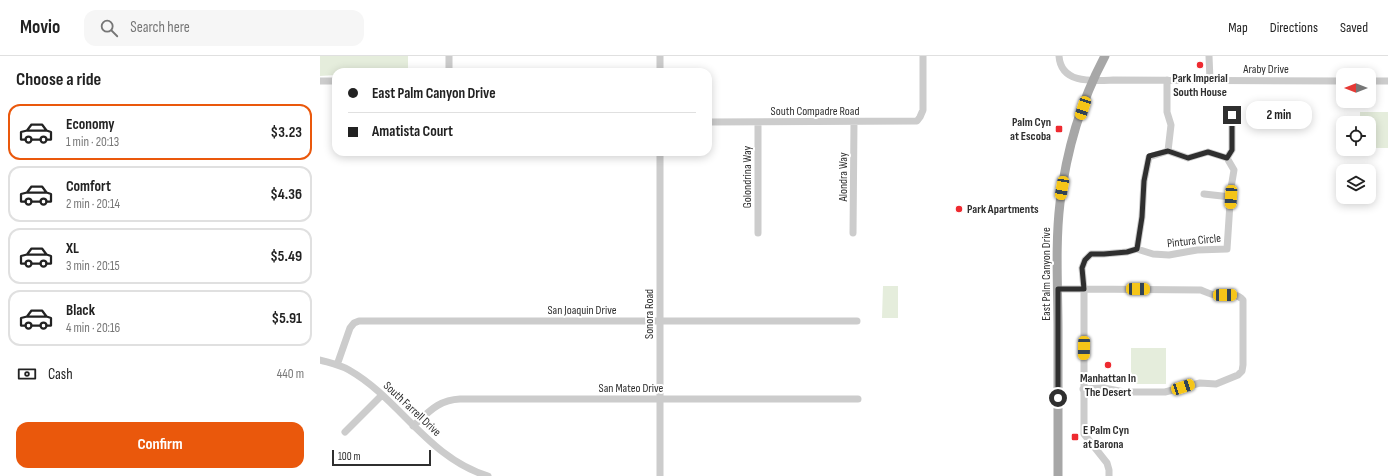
<!DOCTYPE html>
<html lang="en">
<head>
<meta charset="utf-8">
<style>
	:root { --surface:#fff; --page:#f6f6f6; --text:#222; --muted:#767676; --line:#e0e0e0; --accent:#ea580c }
	body { margin:0; font-family:"Sofia Sans Condensed",sans-serif; background:var(--page); color:var(--text); height:100vh; display:flex; flex-direction:column; font-size:15px; white-space:nowrap }
	* { box-sizing:border-box; margin:0 }
	p { font-size:13px; color:var(--muted) }
	.icon { flex:none; width:22px; height:22px; fill:none; stroke:currentColor; stroke-width:2; stroke-linecap:round; stroke-linejoin:round }
	.map { position:relative; flex:1; overflow:hidden }
	.details { display:flex; flex-direction:column; background:var(--surface); width:320px }
	.details>* { flex:none }
	.banner { position:absolute; left:12px; top:12px; width:380px; height:88px; border-radius:12px; box-shadow:0 2px 10px #0003; display:grid; align-content:center; height:88px; padding:0 16px; background:var(--surface) }
	.needle { width:26px; rotate:270deg }
	.tools { position:absolute; left:1016px; top:12px; display:grid; gap:8px }
	.tools a { display:grid; place-items:center; width:40px; height:40px; border-radius:8px; background:var(--surface); box-shadow:0 2px 10px #0003; font-size:20px }
	.scale { position:absolute; left:12px; bottom:10px; width:99px; box-sizing:border-box; padding-left:4px; border:2px solid #2f2f2f; border-top:0; font-size:11px; line-height:14px; white-space:nowrap; color:#2f2f2f; -webkit-text-stroke:3px #fff; paint-order:stroke }
	.end { position:absolute; width:18px; height:18px; margin:-9px; border:5px solid #2f2f2f; background:#fff; box-shadow:0 0 0 2px #fff }
	.from { border-radius:50% }
	.bubble { position:absolute; height:28px; border-radius:12px; background:var(--surface); box-shadow:0 2px 10px #0003; font-size:13px; font-weight:700; line-height:28px; text-align:center }
	.car { position:absolute; width:12px; height:24px; margin:-12px -6px; border-radius:5px; box-shadow:0 0 3px 1px #0007; background:linear-gradient(#f5c518 24%,#345 0 40%,#f5c518 0 76%,#345 0 86%,#f5c518 0) }
	.banner b { display:flex; align-items:center; gap:14px; height:38px; font-size:15px }
	.banner b+b { border-top:1px solid var(--line) }
	.banner i { width:10px; height:10px; background:var(--text) }
	ul { padding:0; list-style:none }
	li { display:flex; align-items:center; gap:12px; height:56px; margin:0 8px 6px; padding:0 8px; border:2px solid var(--line); border-radius:12px }
	li div { flex:1 }
	li b { display:block; font-size:15px }
	li em { font-style:normal; font-weight:700 }
	li.current { border-color:var(--accent) }
	li>.icon { width:36px; height:36px; stroke-width:1.5 }
	h2 { padding:0 16px; font-size:18px; line-height:48px }
	.pay { display:flex; align-items:center; gap:10px; height:44px; padding:0 16px; font-size:15px }
	.pay p { margin-inline-start:auto }
	.primary-button { display:flex; gap:8px; margin-top:auto; padding:8px 16px }
	.primary-button a { flex:1; height:46px; border-radius:12px; background:var(--accent); color:#fff; font-size:16px; font-weight:700; line-height:46px; text-align:center }
	header { display:flex; align-items:center; gap:24px; box-sizing:border-box; height:56px; padding:0 20px; background:var(--surface); border-bottom:1px solid var(--line) }
	header strong { font-size:19px }
	nav { display:flex; gap:22px; margin-inline-start:auto; font-size:14px }
	.search { width:280px; height:36px; background:var(--page); display:flex; align-items:center; gap:10px; box-sizing:border-box; padding:0 14px; border-radius:12px; color:var(--muted); font-size:15px }
	main { display:flex; flex:1; min-height:0 }
	.map>svg:first-child { display:block }
	.green { fill:#e5eddc }
	.lines { fill:none; stroke-linecap:round; stroke-linejoin:round }
	.minor { stroke:#ccc; stroke-width:7 }
	.major { stroke:#a7a7a7; stroke-width:9 }
	.route { stroke:#2f2f2f; stroke-width:5 }
	.poi-dot { fill:#ee2a30; stroke:#fff; stroke-width:1.5 }
	.labels { text-anchor:middle; dominant-baseline:central; stroke-width:4; stroke-linejoin:round; paint-order:stroke }
	.street-label { font-size:12px; fill:#2f2f2f; stroke:#fff }
	.poi-label { font-size:12px; font-weight:bold; fill:#2f2f2f; stroke:#fff }
</style>
</head>
<body>
<header>
<strong>Movio</strong>
<div class="search"><svg class="icon" aria-label="search" viewBox="0 0 24 24"><circle cx="10" cy="10" r="6"/><path d="M15 15l6 6"/></svg>Search here</div>
<nav><a>Map</a><a>Directions</a><a>Saved</a></nav>
</header>
<main>
<section class="details">
<h2>Choose a ride</h2>
<ul>
<li class="current"><svg class="icon" aria-label="car" viewBox="0 0 24 24"><path d="M5 17H2v-5l4-1 3-4h7l3 4 3 1v5h-3M9 17h6M6 11h13"/><circle cx="7" cy="17" r="2"/><circle cx="17" cy="17" r="2"/></svg><div><b>Economy</b><p>1 min · 20:13</p></div><em>$3.23</em></li>
<li><svg class="icon" aria-label="car" viewBox="0 0 24 24"><path d="M5 17H2v-5l4-1 3-4h7l3 4 3 1v5h-3M9 17h6M6 11h13"/><circle cx="7" cy="17" r="2"/><circle cx="17" cy="17" r="2"/></svg><div><b>Comfort</b><p>2 min · 20:14</p></div><em>$4.36</em></li>
<li><svg class="icon" aria-label="car" viewBox="0 0 24 24"><path d="M5 17H2v-5l4-1 3-4h7l3 4 3 1v5h-3M9 17h6M6 11h13"/><circle cx="7" cy="17" r="2"/><circle cx="17" cy="17" r="2"/></svg><div><b>XL</b><p>3 min · 20:15</p></div><em>$5.49</em></li>
<li><svg class="icon" aria-label="car" viewBox="0 0 24 24"><path d="M5 17H2v-5l4-1 3-4h7l3 4 3 1v5h-3M9 17h6M6 11h13"/><circle cx="7" cy="17" r="2"/><circle cx="17" cy="17" r="2"/></svg><div><b>Black</b><p>4 min · 20:16</p></div><em>$5.91</em></li>
</ul>
<div class="pay"><svg class="icon" aria-label="cash" viewBox="0 0 24 24"><path d="M3 7h18v10H3z"/><circle cx="12" cy="12" r="2"/></svg>Cash<p>440 m</p></div>
<div class="primary-button"><a>Confirm</a></div>
</section>
<div class="map">
<svg width="1068" height="420" viewBox="0 0 1068 420">
	<rect width="100%" height="100%" fill="#fff"/>
	<!-- green -->
	<path class="green" d="M 0,0 L 88,0 L 88,16 L 16,16 L 16,19 L 0,20 Z
		M 1040,56 L 1068,56 L 1068,92 L 1049,92 L 1049,67 L 1040,67 Z
		M 563,230 L 578,230 L 578,262 L 562,262 Z
		M 811,292 L 846,292 L 846,328 L 811,328 Z"/>
	<g class="lines">
		<!-- minor -->
		<path class="minor" d="M 129,0 L 129,16
			M 739,0 C 741,28 772,25 793,24 L 1023,25
			M 889,0 L 890,24
			M 340,16 L 340,0
			M 847,24 L 847,56 L 851,69 L 848,95
			M 0,25 L 16,25
			M 1049,25 L 1068,25
			M 388,66 L 597,65 L 600,61 L 603,54 L 603,0
			M 848,95 L 868,102 L 888,96 L 907,102 L 914,114 L 911,132 L 907,193 L 877,194 L 849,199 L 833,198 L 817,193 L 822,161 L 824,125 L 829,101 Z
			M 907,102 L 912,94 L 912,59
			M 884,138 L 911,141
			M 438,177 L 438,66
			M 533,177 L 534,66
			M 738,233 L 764,233 L 764,378 L 787,407 L 789,414 L 789,420
			M 0,304 C 10,307 20,309 29,314 C 80,343 108,402 168,420
			M 17,309 L 30,272 L 34,267 L 39,265 L 537,265
			M 763,333 L 784,332 L 804,336 L 845,336 L 880,327 L 896,328 L 918,319 L 922,315 L 923,309 L 923,244 C 916,236 906,240 896,239 C 891,239 886,236 881,234 L 764,233 L 762,212 L 765,204 L 771,198 L 783,198 L 807,196 L 817,193
			M 93,370 C 109,356 118,344 140,343 L 538,343
			M 25,376 L 62,339
			M 340,420 L 340,96"/>
		<!-- major -->
		<path class="major" d="M 738,420 C 738,372 738,323 738,274 C 738,232 735,189 740,147 C 746,97 761,45 785,0"/>
	</g>
	<g class="lines">
		<!-- route -->
		<path class="route" d="M 738,342 L 738,233 L 764,233 L 762,212 L 765,204 L 771,198 L 784,198 L 807,196 L 817,193 L 822,161 L 824,125 L 829,100 L 848,95 L 868,102 L 888,96 L 907,102 L 912,94 L 912,59"/>
	</g>
	<!-- markers -->
	<g class="poi-dot">
		<circle cx="880" cy="9" r="4"/>
		<rect x="735" y="69" width="8" height="8" rx="2"/>
		<circle cx="639" cy="153" r="4"/>
		<circle cx="788" cy="309" r="4"/>
		<rect x="751" y="377" width="8" height="8" rx="2"/>
	</g>
	<g class="labels">
		<!-- street labels -->
		<g class="street-label">
			<text x="946" y="13">Araby Drive</text>
			<text x="495" y="55">South Compadre Road</text>
			<text transform="translate(427 121) rotate(-90)">Golondrina Way</text>
			<text transform="translate(523 121) rotate(-90)">Alondra Way</text>
			<text transform="translate(874 185) rotate(-6)">Pintura Circle</text>
			<text transform="translate(726 218) rotate(-90)">East Palm Canyon Drive</text>
			<text x="262" y="254">San Joaquin Drive</text>
			<text transform="translate(329 258) rotate(-90)">Sonora Road</text>
			<text x="311" y="332">San Mateo Drive</text>
			<text transform="translate(92 353) rotate(43)">South Farrell Drive</text>
		</g>
		<!-- poi labels -->
		<g class="poi-label">
			<text x="880" y="22">Park Imperial<tspan x="880" dy="14">South House</tspan></text>
			<text x="731" y="66" text-anchor="end">Palm Cyn<tspan x="731" dy="14">at Escoba</tspan></text>
			<text x="647" y="153" text-anchor="start">Park Apartments</text>
			<text x="788" y="322">Manhattan In<tspan x="788" dy="14">The Desert</tspan></text>
			<text x="763" y="374" text-anchor="start">E Palm Cyn<tspan x="763" dy="14">at Barona</tspan></text>
		</g>
	</g>
</svg>
<div class="tools">
<a><svg class="needle" viewBox="-14 -14 28 28"><path d="M0-13l5 13h-10z" fill="#e53935"/><path d="M0 13l5-13h-10z" fill="#767676"/></svg></a>
<a><svg class="icon" aria-label="locate" viewBox="0 0 24 24"><circle cx="12" cy="12" r="6"/><path d="M12 2v4M12 18v4M2 12h4M18 12h4"/></svg></a>
<a><svg class="icon" aria-label="layers" viewBox="0 0 24 24"><path d="M12 4l9 5-9 5-9-5zM3 14l9 5 9-5"/></svg></a>
</div>
<div class="scale">100 m</div>
<i class="end from" style="left:738px;top:342px"></i>
<i class="end" style="left:912px;top:59px"></i>
<div class="bubble" style="left:926px;top:45px;width:66px">2 min</div>
<i class="car" style="left:763px;top:52px;rotate:198deg"></i>
<i class="car" style="left:742px;top:132px;rotate:190deg"></i>
<i class="car" style="left:911px;top:141px;rotate:183deg"></i>
<i class="car" style="left:818px;top:233px;rotate:91deg"></i>
<i class="car" style="left:905px;top:239px;rotate:89deg"></i>
<i class="car" style="left:764px;top:292px;rotate:181deg"></i>
<i class="car" style="left:863px;top:331px;rotate:72deg"></i>
<div class="banner">
<b><i class="from"></i>East Palm Canyon Drive</b>
<b><i></i>Amatista Court</b>
</div>
</div>
</main>
</body>
</html>
